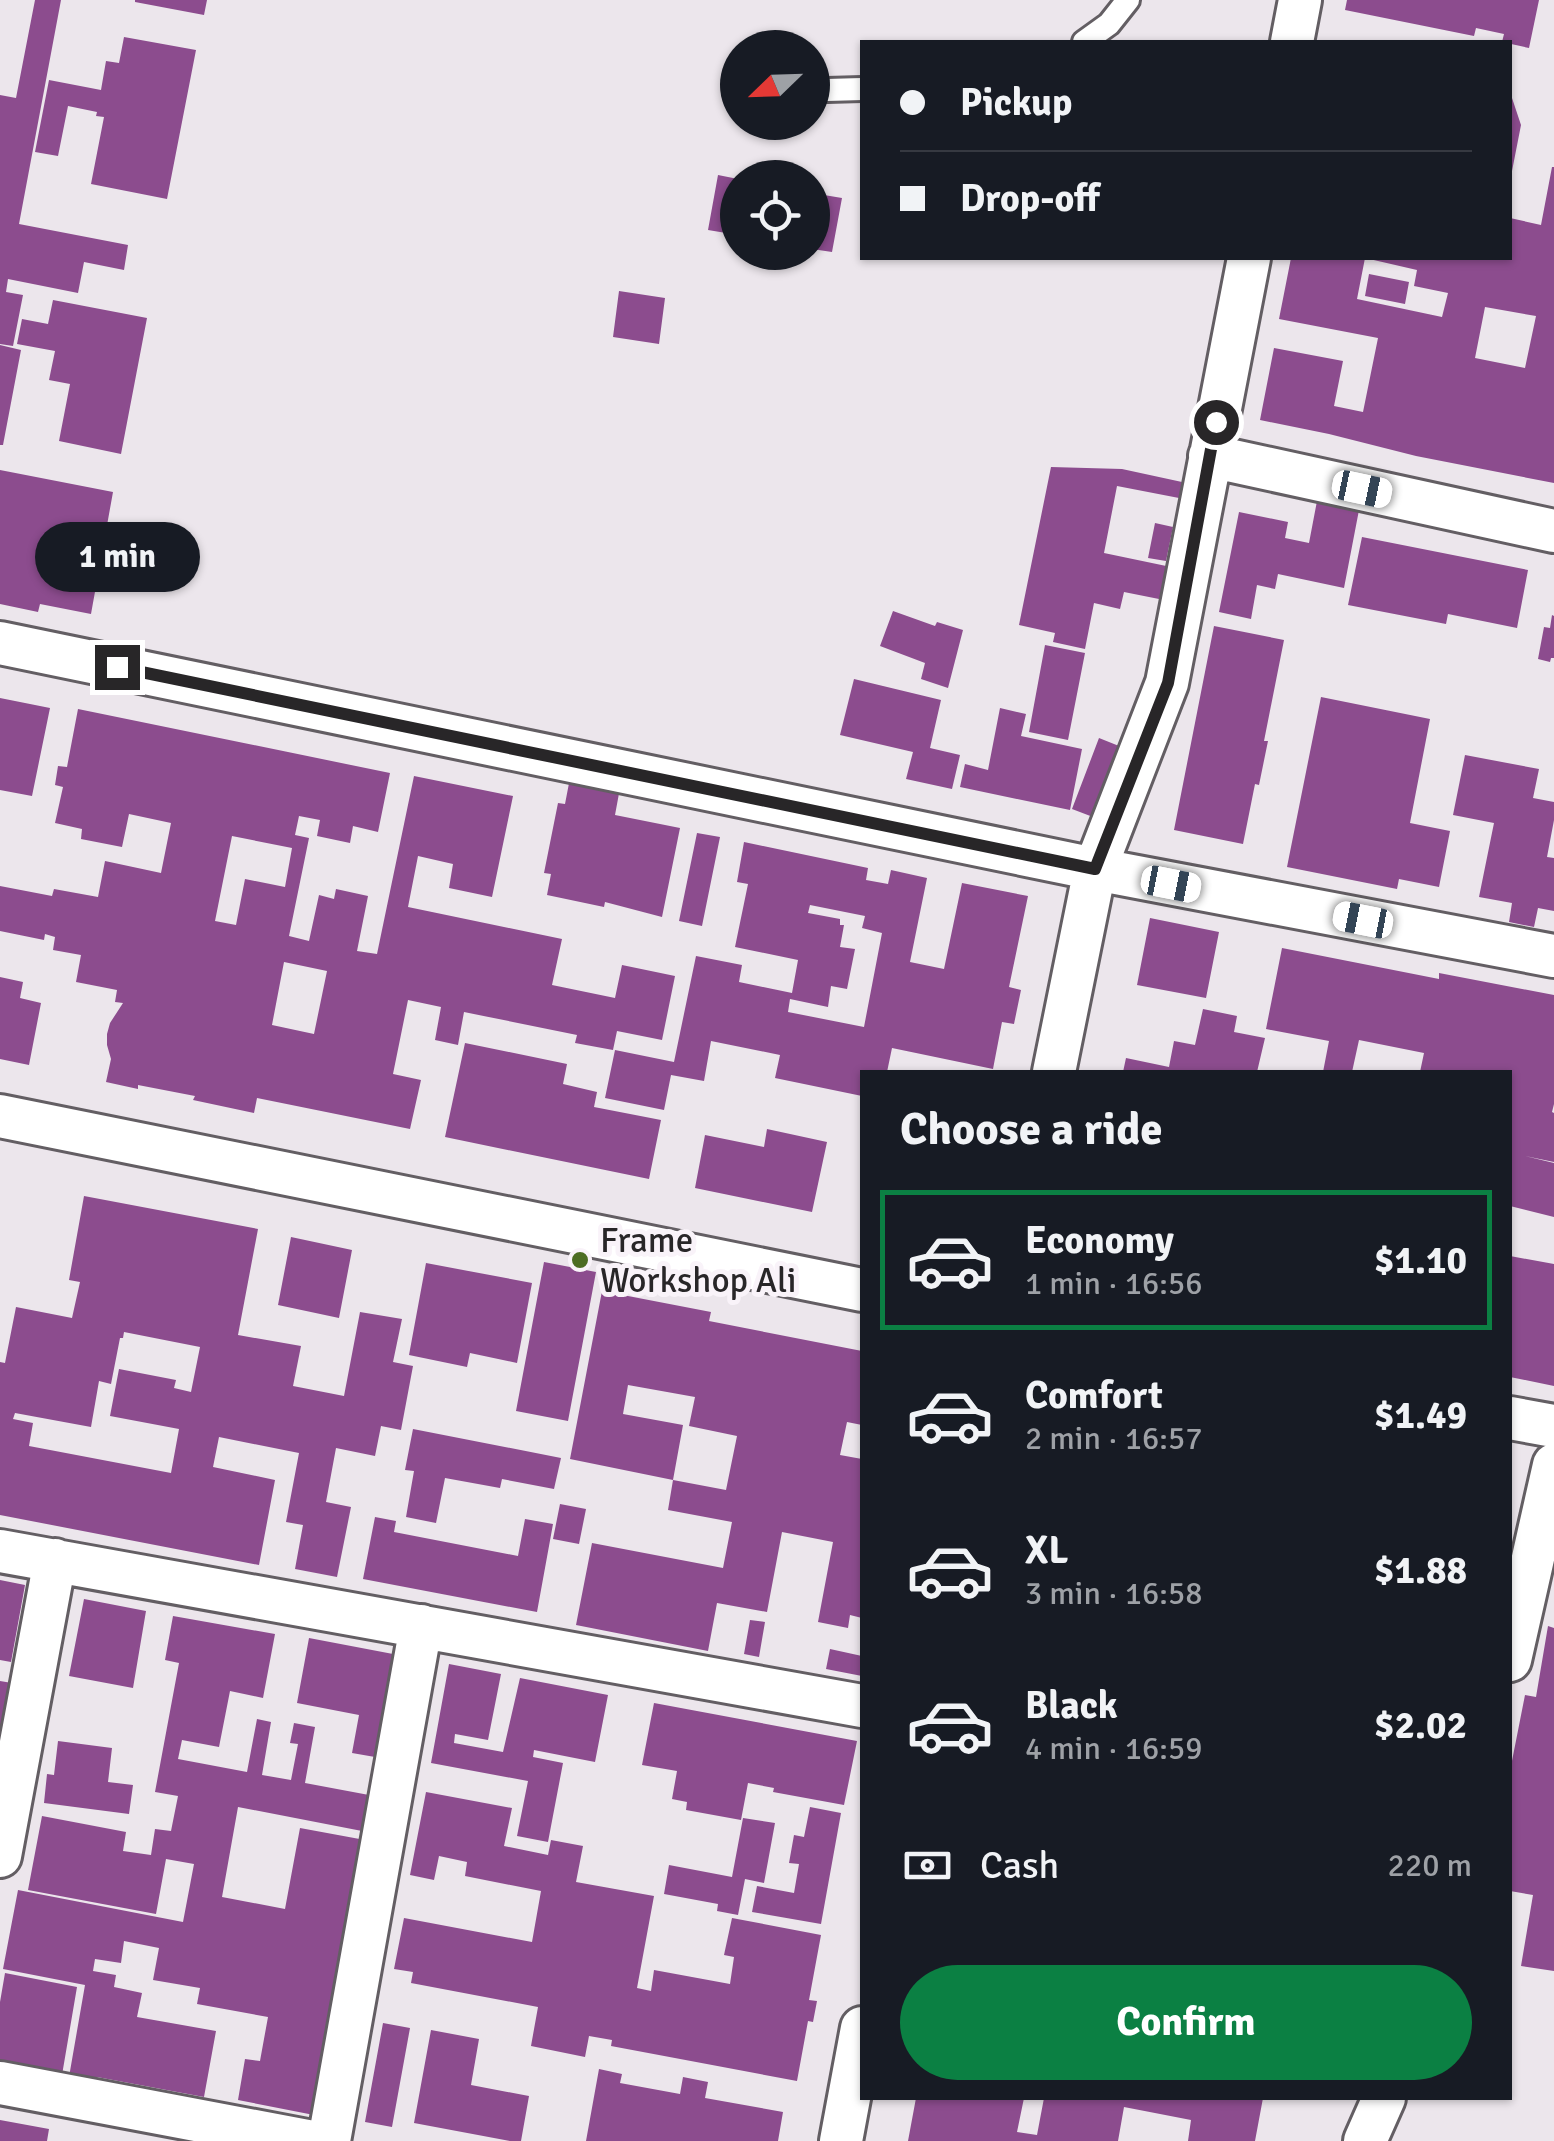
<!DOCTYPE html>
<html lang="en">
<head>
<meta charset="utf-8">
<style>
	:root { --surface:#171b24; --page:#242831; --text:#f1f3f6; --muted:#9ea1a6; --line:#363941; --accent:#0b8043 }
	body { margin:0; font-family:Signika,sans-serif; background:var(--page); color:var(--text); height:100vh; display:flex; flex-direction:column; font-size:38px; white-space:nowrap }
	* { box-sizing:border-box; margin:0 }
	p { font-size:32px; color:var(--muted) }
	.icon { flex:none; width:55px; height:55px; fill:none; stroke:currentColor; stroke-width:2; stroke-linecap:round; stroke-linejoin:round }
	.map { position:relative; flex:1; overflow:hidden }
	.drawer { position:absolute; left:860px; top:1070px; width:652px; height:1030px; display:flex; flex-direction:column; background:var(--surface); border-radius:0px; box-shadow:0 2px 8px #0004 }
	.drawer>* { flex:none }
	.hud { position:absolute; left:860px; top:40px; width:652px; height:220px; border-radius:0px; box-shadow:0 2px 8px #0004; display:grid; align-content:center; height:220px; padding:0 40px; background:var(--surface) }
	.needle { width:65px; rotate:247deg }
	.buttons { position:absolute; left:720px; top:30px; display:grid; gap:20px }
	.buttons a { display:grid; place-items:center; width:110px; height:110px; border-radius:50%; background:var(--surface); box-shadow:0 2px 8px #0004; font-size:50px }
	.end { position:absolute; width:45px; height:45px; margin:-22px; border:12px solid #282628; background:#fff; box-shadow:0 0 0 5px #fff }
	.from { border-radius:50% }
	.bubble { position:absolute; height:70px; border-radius:35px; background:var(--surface); box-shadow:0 2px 8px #0004; font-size:32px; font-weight:800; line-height:70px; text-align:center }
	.car { position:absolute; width:30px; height:60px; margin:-30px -15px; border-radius:12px; box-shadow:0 0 8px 2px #0007; background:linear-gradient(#fff 24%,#345 0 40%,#fff 0 76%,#345 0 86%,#fff 0) }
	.hud b { display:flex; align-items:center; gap:35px; height:95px; font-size:38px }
	.hud b+b { border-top:2px solid var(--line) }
	.hud i { width:25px; height:25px; background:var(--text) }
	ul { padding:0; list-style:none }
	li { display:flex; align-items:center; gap:30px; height:140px; margin:0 20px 15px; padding:0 20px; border:5px solid transparent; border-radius:0px }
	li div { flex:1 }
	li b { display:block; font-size:38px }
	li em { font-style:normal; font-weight:800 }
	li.selected { border-color:var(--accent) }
	li>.icon { width:90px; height:90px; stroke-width:1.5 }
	h2 { padding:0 40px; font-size:45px; line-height:120px }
	.pay { display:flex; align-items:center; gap:25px; height:110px; padding:0 40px; font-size:38px }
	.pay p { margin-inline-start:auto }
	.button { display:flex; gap:20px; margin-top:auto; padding:20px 40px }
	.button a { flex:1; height:115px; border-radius:60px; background:var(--accent); color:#fff; font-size:40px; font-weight:800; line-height:115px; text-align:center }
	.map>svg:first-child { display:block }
	.building { fill:#8c4c8e; fill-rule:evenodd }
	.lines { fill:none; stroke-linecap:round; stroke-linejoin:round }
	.service-casing { stroke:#635e63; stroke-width:28 }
	.minor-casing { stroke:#635e63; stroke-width:48 }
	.service { stroke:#fff; stroke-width:22 }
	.minor { stroke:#fff; stroke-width:42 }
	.route { stroke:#282628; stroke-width:12 }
	.poi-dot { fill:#4d6d23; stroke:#f9f3f9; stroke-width:4 }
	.labels { text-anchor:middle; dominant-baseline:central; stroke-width:10; stroke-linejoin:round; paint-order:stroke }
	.poi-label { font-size:35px; fill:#282628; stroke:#f9f3f9; text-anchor:start }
</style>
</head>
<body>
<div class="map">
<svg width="1554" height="2141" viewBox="0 0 1554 2141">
	<rect width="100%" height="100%" fill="#ece6ec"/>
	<!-- building -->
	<path class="building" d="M 35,0 L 61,0 L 19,224 L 128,245 L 124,270 L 84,262 L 78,293 L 8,279 L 6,292 L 23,295 L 13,346 L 0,344 L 0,95 L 16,98 Z
		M 135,0 L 207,0 L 204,15 L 135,2 Z
		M 1347,0 L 1539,0 L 1529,48 L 1502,42 L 1504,34 L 1476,28 L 1474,36 L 1345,10 Z
		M 124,37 L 196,50 L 167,199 L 91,184 L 104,117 L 96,116 L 97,112 L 68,106 L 58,156 L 35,152 L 49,80 L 101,90 L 106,61 L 119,63 Z
		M 1510,92 L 1521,125 L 1512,171 L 1510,170 Z
		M 1552,167 L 1554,167 L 1554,483 L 1416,456 L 1329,434 L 1260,420 L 1274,348 L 1343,361 L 1334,406 L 1363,412 L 1378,338 L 1279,319 L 1291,258 L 1365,258 L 1357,299 L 1442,317 L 1448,293 L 1414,286 L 1417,270 L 1365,258 L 1510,258 L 1510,218 L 1541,225 ZM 1485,307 L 1536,316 L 1525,368 L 1475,358 Z
		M 718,175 L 738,179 L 738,235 L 708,230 Z
		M 812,193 L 842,198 L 832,252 L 812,249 Z
		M 1369,274 L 1409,282 L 1405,304 L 1365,296 Z
		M 619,291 L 665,298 L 659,344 L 613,337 Z
		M 53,300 L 147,318 L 121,454 L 59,441 L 70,384 L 49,380 L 55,351 L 17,344 L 22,319 L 48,324 Z
		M 0,345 L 21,350 L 3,445 L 0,445 Z
		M 1051,467 L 1122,469 L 1182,482 L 1179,498 L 1117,486 L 1104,553 L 1171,567 L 1164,600 L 1124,592 L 1120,609 L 1094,603 L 1085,649 L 1053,642 L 1055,633 L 1019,625 Z
		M 0,470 L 113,492 L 91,614 L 40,604 L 38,612 L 0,604 Z
		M 1317,501 L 1359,510 L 1344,588 L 1278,574 L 1275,589 L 1257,585 L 1251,619 L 1219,612 L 1239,512 L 1288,522 L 1285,538 L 1309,543 Z
		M 1155,523 L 1173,527 L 1166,561 L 1148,558 Z
		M 1362,537 L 1528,570 L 1517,628 L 1448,614 L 1446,624 L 1348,605 Z
		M 893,611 L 935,626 L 937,622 L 963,630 L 948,688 L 921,679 L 925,663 L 880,646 Z
		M 1552,615 L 1554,616 L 1554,658 L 1551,658 L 1550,662 L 1538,659 L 1544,627 L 1550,628 Z
		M 1214,626 L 1284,640 L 1264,741 L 1268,741 L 1259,785 L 1255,784 L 1243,844 L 1174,830 Z
		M 1045,645 L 1085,653 L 1068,740 L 1029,732 Z
		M 854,679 L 941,700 L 930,748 L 960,755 L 952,789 L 906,779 L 913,752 L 840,735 Z
		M 1321,697 L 1430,719 L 1410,823 L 1450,831 L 1439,887 L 1399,879 L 1397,889 L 1287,867 Z
		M 0,698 L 50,708 L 32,796 L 0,790 Z
		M 1000,708 L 1026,714 L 1021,736 L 1082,749 L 1070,810 L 960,787 L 965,764 L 988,770 Z
		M 78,709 L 390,773 L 378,832 L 353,826 L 350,843 L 317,836 L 320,820 L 299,816 L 295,835 L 309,838 L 289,936 L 309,941 L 319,895 L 334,899 L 336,889 L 368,896 L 357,951 L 377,954 L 414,776 L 513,796 L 492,897 L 449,888 L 453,864 L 418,856 L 408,907 L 562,939 L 552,985 L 615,998 L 622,965 L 675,976 L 662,1040 L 617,1031 L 613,1050 L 575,1043 L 577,1035 L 464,1012 L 458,1045 L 435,1040 L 441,1007 L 408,1000 L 393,1074 L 421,1080 L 410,1129 L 257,1098 L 254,1113 L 193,1100 L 195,1096 L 138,1085 L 138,1089 L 106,1082 L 111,1059 L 107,1045 L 107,1034 L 110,1023 L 123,1003 L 115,1002 L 117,990 L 76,982 L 81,955 L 53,950 L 55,937 L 45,934 L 44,940 L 0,931 L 0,886 L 52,896 L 54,889 L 98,897 L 105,861 L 161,873 L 171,823 L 129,814 L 122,847 L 81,839 L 82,829 L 55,823 L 63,787 L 55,785 L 58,766 L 67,767 ZM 232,836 L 292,848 L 285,887 L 245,879 L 236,925 L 215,921 ZM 284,962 L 327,971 L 314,1034 L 272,1025 Z
		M 1099,738 L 1119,746 L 1093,817 L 1072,809 Z
		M 1465,755 L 1539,769 L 1533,798 L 1554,802 L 1554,820 L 1547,857 L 1554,858 L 1554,911 L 1538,908 L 1534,927 L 1509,922 L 1512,903 L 1479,897 L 1494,823 L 1453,815 Z
		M 570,778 L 620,788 L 615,815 L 680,828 L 662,917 L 605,902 L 604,907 L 547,895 L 551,874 L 544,873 L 558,803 L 565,804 Z
		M 697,833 L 720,837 L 702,926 L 679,921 Z
		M 744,842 L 868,868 L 866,880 L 888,884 L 891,870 L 927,878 L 910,962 L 944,969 L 962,883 L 1028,896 L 1009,987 L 1021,990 L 1014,1024 L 1002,1022 L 993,1069 L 892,1048 L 887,1072 L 862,1072 L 862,1096 L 775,1078 L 780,1055 L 711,1041 L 704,1081 L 671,1075 L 664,1110 L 605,1098 L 615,1050 L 674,1062 L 696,956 L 742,965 L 739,982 L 792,993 L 798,960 L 735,947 L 748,884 L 737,882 ZM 810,905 L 865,916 L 862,928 L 882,933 L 864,1027 L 788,1012 L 790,999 L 828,1007 L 831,986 L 847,989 L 855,949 L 840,947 L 844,925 L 840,925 L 840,919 L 808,913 Z
		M 1150,918 L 1219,932 L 1206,998 L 1137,985 Z
		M 1282,948 L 1439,979 L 1439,973 L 1554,995 L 1554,1104 L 1552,1112 L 1554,1113 L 1554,1162 L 1525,1156 L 1554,1163 L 1554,1217 L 1510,1206 L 1510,1072 L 1420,1072 L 1424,1053 L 1359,1040 L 1352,1072 L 1323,1072 L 1329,1041 L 1266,1029 Z
		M 0,977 L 23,982 L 20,998 L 41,1003 L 29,1065 L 0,1059 Z
		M 1203,1009 L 1237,1016 L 1234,1032 L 1265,1038 L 1257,1072 L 1123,1072 L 1126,1058 L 1169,1067 L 1174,1041 L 1195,1045 Z
		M 465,1043 L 567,1064 L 563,1084 L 597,1092 L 594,1107 L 661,1120 L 649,1179 L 445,1137 Z
		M 767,1129 L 827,1142 L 812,1212 L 695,1188 L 705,1135 L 764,1147 Z
		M 84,1196 L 258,1229 L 238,1335 L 301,1346 L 293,1386 L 344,1396 L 360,1312 L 402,1319 L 393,1362 L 413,1366 L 401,1430 L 381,1426 L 375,1456 L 336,1448 L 326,1502 L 351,1507 L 337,1577 L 295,1569 L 303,1525 L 286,1522 L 299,1453 L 219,1437 L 213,1467 L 275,1480 L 259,1565 L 0,1515 L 0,1362 L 5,1363 L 16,1307 L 72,1318 L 80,1282 L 69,1280 ZM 124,1332 L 200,1347 L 191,1392 L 174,1388 L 176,1380 L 119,1369 L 110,1416 L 179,1429 L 171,1473 L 29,1446 L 33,1423 L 13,1419 L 15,1413 L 91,1427 L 99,1381 L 111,1384 L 120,1338 L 123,1338 Z
		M 291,1237 L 352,1250 L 339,1318 L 278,1305 Z
		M 1510,1256 L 1554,1264 L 1554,1386 L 1510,1377 Z
		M 544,1262 L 596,1272 L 568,1421 L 516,1411 Z
		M 426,1263 L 532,1283 L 517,1363 L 470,1353 L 467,1367 L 409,1355 Z
		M 602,1291 L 711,1312 L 709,1321 L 862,1351 L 862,1425 L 847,1422 L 840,1455 L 862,1459 L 862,1618 L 850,1615 L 848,1628 L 818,1622 L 833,1542 L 782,1532 L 767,1612 L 717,1603 L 708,1651 L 576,1625 L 592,1543 L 723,1568 L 732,1522 L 668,1510 L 673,1480 L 570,1459 ZM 628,1385 L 695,1397 L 689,1426 L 737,1436 L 726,1490 L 673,1480 L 683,1425 L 623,1414 Z
		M 413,1429 L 561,1458 L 554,1489 L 502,1479 L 500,1488 L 445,1478 L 436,1523 L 406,1517 L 414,1471 L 405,1470 Z
		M 560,1504 L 586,1509 L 579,1544 L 553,1539 Z
		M 375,1517 L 396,1521 L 394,1532 L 518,1556 L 525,1519 L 553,1524 L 537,1612 L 363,1579 Z
		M 0,1580 L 25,1585 L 11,1662 L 0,1660 Z
		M 84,1599 L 146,1611 L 133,1688 L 69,1676 Z
		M 173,1616 L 275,1634 L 263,1698 L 230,1691 L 219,1747 L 182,1740 L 178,1759 L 247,1772 L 257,1719 L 271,1722 L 262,1775 L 291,1780 L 298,1744 L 290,1743 L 294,1723 L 315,1727 L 305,1783 L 369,1795 L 362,1831 L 238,1807 L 222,1897 L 285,1909 L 300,1828 L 365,1840 L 314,2115 L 238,2100 L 245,2059 L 260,2061 L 268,2017 L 197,2004 L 200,1988 L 153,1980 L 159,1948 L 124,1941 L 121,1963 L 95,1959 L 93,1971 L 116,1975 L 114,1987 L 142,1993 L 137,2017 L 216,2031 L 204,2097 L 97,2077 L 96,2082 L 69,2077 L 85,1985 L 3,1969 L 18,1890 L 183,1922 L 194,1864 L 166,1859 L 156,1914 L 28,1890 L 42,1816 L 126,1832 L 123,1851 L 151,1855 L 155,1829 L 171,1831 L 178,1796 L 155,1792 L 179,1663 L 165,1660 Z
		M 750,1620 L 765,1622 L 759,1657 L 744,1654 Z
		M 1548,1626 L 1554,1628 L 1554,1971 L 1521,1966 L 1533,1895 L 1510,1891 L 1510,1771 L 1525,1695 L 1536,1697 Z
		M 309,1638 L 393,1654 L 375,1757 L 352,1753 L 359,1715 L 297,1703 Z
		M 830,1649 L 862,1656 L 862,1676 L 826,1669 Z
		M 449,1664 L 501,1674 L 488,1740 L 455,1734 L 454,1743 L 503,1752 L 520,1678 L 608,1695 L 595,1762 L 534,1750 L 533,1757 L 563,1763 L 548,1842 L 517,1836 L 528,1781 L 431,1763 Z
		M 0,1681 L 12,1683 L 2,1739 L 0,1739 Z
		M 654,1703 L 857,1741 L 844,1805 L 773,1792 L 774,1788 L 748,1783 L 741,1820 L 686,1810 L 687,1802 L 672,1799 L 677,1771 L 642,1765 Z
		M 58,1741 L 112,1748 L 108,1782 L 133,1785 L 129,1814 L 44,1803 L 47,1774 L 54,1775 Z
		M 426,1792 L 512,1808 L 504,1846 L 548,1855 L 551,1840 L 583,1846 L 576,1882 L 654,1896 L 637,1988 L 651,1991 L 654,1970 L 730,1984 L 734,1957 L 724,1955 L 732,1918 L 821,1935 L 809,2000 L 817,2001 L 813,2022 L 808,2021 L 797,2081 L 611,2046 L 612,2040 L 589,2036 L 585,2057 L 531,2046 L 538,2007 L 411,1983 L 413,1972 L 394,1969 L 404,1918 L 532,1942 L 541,1891 L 465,1876 L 467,1862 L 439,1856 L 434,1880 L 410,1875 Z
		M 810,1807 L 841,1813 L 821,1924 L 752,1912 L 757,1886 L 794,1893 L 799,1864 L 789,1863 L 794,1835 L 804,1837 Z
		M 743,1818 L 775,1823 L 764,1883 L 745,1879 L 738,1915 L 717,1911 L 718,1904 L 664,1894 L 669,1865 L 732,1877 Z
		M 5,1973 L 77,1987 L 62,2075 L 0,2063 L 0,2002 Z
		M 383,2023 L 410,2028 L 392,2127 L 365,2122 Z
		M 431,2030 L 479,2039 L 471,2085 L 529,2096 L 521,2141 L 510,2141 L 414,2123 Z
		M 599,2069 L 622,2074 L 620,2083 L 680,2094 L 683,2077 L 708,2082 L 705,2098 L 783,2112 L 778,2141 L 586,2141 Z
		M 916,2098 L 1024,2098 L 1017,2132 L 1037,2135 L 1044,2098 L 1263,2098 L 1255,2141 L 1188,2141 L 1191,2120 L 1124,2107 L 1118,2141 L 908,2141 Z
		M 0,2120 L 49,2129 L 47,2141 L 0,2141 Z"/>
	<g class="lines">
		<!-- service casing -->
		<g class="service-casing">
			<path id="service" d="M 1084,42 L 1109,24 L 1128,0
				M 812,87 L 827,90 L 862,89"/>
		</g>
		<!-- minor casing -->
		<g class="minor-casing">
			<path id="minor" d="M 1292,42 L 1300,0
				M 1210,456 L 1554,531
				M 0,643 L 1095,869 L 1554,956
				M 1054,1072 L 1095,869 L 1167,683 L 1249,258
				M 0,1116 L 862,1290
				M 1510,1418 L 1554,1426
				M 0,1551 L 862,1706
				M 1510,1660 L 1554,1465
				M 0,1856 L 55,1560
				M 0,2083 L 307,2141
				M 329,2141 L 421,1626
				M 841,2141 L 862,2028
				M 1365,2141 L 1384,2098"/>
		</g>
		<!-- service -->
		<use href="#service" class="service"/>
		<!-- minor -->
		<use href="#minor" class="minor"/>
	</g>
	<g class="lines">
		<!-- route -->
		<path class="route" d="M 117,667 L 1095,869 L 1168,683 L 1216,422"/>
	</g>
	<!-- markers -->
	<circle class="poi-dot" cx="580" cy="1260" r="10"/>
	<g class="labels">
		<!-- poi labels -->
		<g class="poi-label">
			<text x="600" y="1240">Frame<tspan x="600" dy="40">Workshop Ali</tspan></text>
		</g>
	</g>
</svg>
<div class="buttons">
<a><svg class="needle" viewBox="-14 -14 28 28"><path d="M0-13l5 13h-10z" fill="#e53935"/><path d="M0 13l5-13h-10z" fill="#9ea1a6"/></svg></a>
<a><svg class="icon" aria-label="locate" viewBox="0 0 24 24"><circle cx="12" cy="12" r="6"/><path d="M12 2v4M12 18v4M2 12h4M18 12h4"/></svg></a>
</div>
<i class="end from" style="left:1216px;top:422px"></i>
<i class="end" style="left:117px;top:667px"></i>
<div class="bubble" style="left:35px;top:522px;width:165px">1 min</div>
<i class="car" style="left:1362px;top:489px;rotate:102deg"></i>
<i class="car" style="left:1171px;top:884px;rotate:101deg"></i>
<i class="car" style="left:1363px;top:920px;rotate:281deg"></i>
<div class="hud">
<b><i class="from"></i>Pickup</b>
<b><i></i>Drop-off</b>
</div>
<section class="drawer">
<h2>Choose a ride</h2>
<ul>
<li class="selected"><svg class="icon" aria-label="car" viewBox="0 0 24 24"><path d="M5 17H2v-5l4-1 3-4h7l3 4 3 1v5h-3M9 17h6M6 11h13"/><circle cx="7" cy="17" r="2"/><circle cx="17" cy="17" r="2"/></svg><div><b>Economy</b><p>1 min · 16:56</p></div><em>$1.10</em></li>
<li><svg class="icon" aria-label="car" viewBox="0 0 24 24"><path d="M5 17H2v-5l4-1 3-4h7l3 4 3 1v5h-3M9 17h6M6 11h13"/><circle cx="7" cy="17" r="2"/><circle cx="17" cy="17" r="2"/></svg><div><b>Comfort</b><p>2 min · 16:57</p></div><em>$1.49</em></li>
<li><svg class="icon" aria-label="car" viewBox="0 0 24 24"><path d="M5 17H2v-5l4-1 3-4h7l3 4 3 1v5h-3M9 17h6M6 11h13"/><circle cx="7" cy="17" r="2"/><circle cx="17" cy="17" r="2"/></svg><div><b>XL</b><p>3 min · 16:58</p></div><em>$1.88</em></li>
<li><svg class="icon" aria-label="car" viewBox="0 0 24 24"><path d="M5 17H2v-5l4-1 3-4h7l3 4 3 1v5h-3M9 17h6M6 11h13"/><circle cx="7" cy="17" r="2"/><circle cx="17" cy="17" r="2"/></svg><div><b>Black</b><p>4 min · 16:59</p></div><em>$2.02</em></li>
</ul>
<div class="pay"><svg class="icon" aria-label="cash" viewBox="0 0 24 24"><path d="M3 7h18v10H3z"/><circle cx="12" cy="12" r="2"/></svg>Cash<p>220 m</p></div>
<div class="button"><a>Confirm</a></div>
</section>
</div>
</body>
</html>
